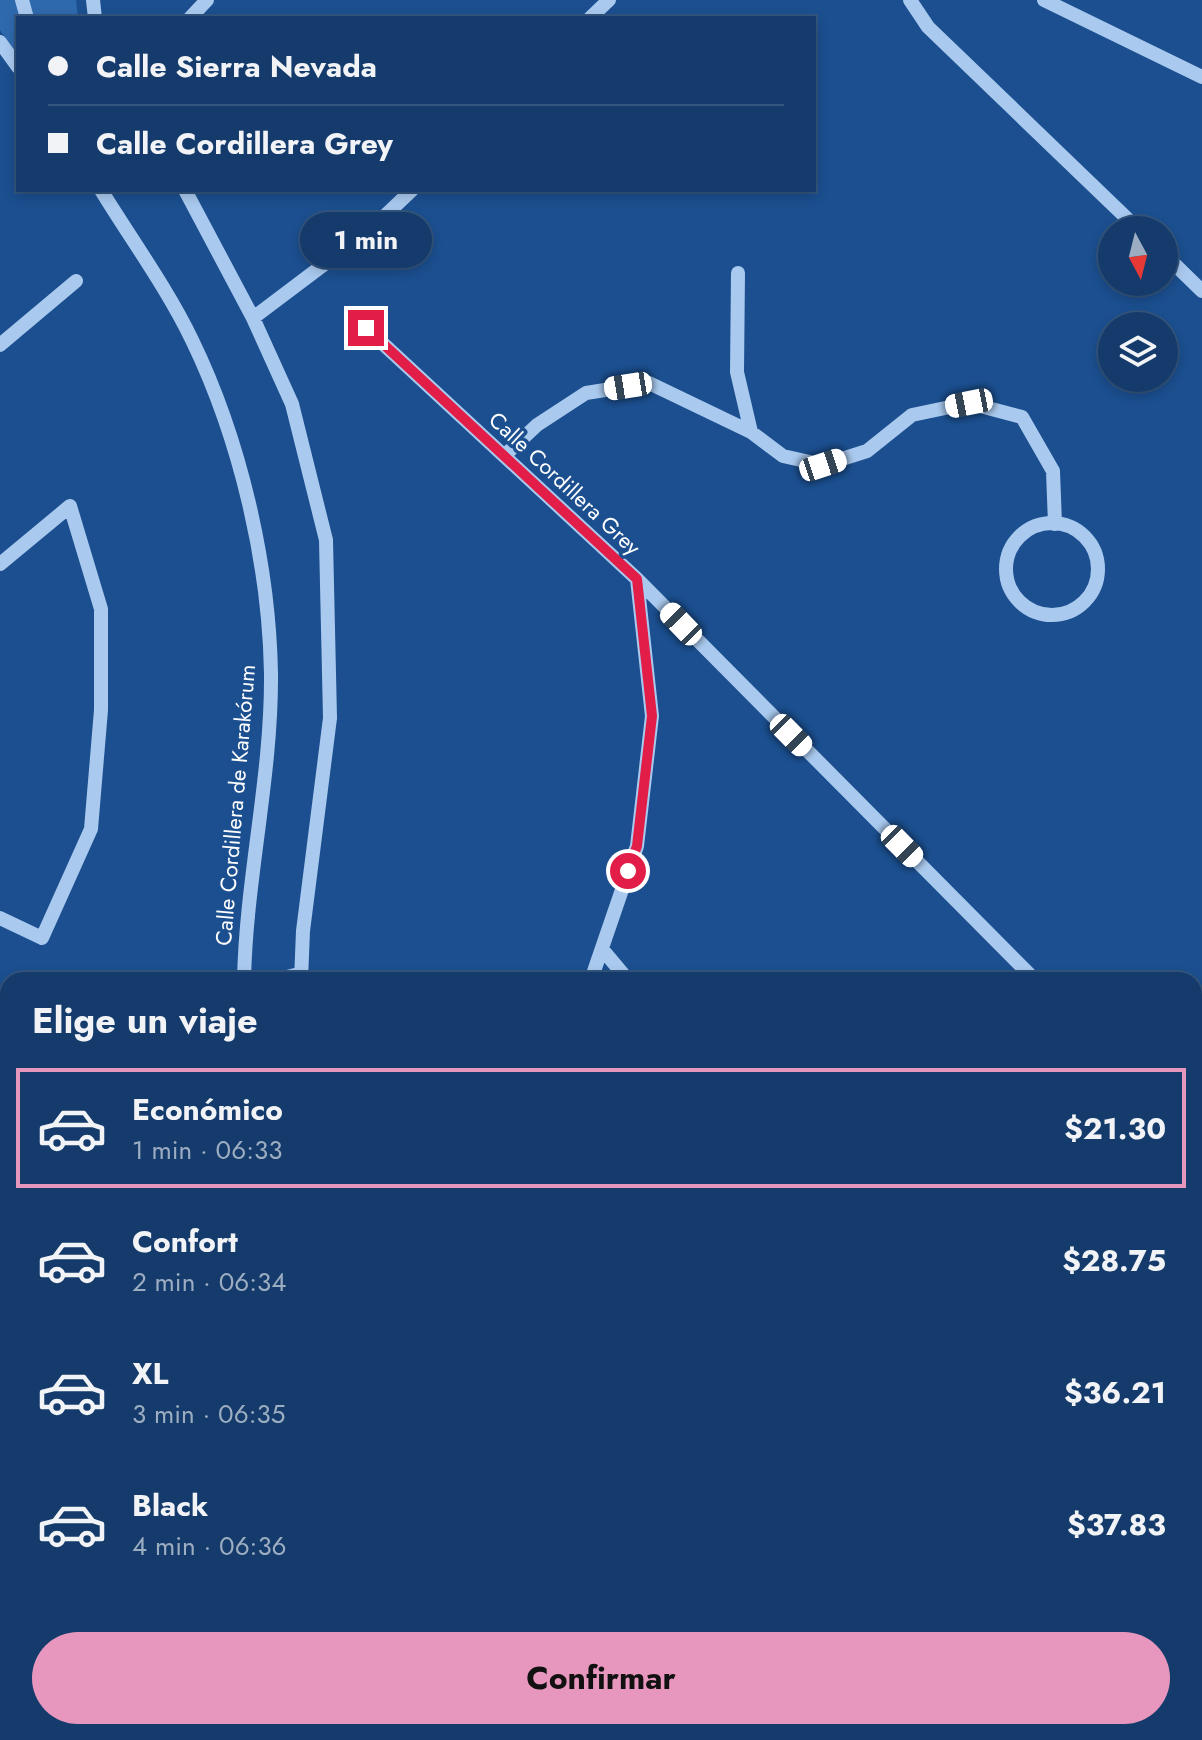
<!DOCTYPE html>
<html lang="es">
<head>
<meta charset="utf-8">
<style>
	:root { --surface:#143b6b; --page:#214673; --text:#f1f3f6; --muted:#9dadc1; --line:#33557e; --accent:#e797bd }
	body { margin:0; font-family:Jost,sans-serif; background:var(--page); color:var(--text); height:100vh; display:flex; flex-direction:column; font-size:30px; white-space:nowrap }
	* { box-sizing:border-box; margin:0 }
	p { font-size:26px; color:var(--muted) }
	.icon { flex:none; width:44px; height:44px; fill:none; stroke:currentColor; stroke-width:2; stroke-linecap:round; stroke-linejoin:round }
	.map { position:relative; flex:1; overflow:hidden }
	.drawer { position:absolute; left:0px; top:972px; width:1202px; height:768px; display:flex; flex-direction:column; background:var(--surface); border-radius:24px 24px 0 0; box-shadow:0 4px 12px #0003,0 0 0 2px var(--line) }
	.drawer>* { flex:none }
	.top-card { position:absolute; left:16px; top:16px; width:800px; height:176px; border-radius:0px; box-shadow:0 4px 12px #0003,0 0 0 2px var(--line); display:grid; align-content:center; height:176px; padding:0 32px; background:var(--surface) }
	.needle { width:52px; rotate:173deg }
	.tools { position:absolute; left:1098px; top:216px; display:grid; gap:16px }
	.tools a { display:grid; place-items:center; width:80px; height:80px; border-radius:50%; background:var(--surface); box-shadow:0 4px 12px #0003,0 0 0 2px var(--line); font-size:40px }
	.end { position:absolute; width:36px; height:36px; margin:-18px; border:10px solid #e11d48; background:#fff; box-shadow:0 0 0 4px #fff }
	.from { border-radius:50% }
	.bubble { position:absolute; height:56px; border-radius:28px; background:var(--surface); box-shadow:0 4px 12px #0003,0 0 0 2px var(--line); font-size:26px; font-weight:700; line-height:56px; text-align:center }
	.car { position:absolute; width:24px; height:48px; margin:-24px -12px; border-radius:10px; box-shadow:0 0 6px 2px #0007; background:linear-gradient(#fff 24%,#345 0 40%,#fff 0 76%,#345 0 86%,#fff 0) }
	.top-card b { display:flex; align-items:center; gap:28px; height:76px; font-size:30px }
	.top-card b+b { border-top:2px solid var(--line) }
	.top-card i { width:20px; height:20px; background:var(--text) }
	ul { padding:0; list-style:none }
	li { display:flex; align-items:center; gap:24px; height:120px; margin:0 16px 12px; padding:0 16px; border:4px solid transparent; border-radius:0px }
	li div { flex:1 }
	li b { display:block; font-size:30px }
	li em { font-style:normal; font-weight:700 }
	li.selected { border-color:var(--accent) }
	li>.icon { width:72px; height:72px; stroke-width:1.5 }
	h2 { padding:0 32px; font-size:36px; line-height:96px }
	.cta { display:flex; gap:16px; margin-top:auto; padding:16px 32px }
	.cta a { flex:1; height:92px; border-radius:48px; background:var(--accent); color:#111; font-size:32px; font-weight:700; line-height:92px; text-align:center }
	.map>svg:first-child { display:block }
	.green { fill:#2e69ad }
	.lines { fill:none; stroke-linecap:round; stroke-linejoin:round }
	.minor { stroke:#a9c9ee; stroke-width:14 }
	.route { stroke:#e11d48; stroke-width:10 }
	.labels { text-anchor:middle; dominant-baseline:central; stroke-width:7; stroke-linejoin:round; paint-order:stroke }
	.street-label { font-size:22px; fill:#fff; stroke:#1b4f8f }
</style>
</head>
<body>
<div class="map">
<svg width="1202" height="1740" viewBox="0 0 1202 1740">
	<rect width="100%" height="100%" fill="#1b4f8f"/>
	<!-- green -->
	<path class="green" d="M 0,0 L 76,0 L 78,18 L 18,18 L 18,56 L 0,30 Z"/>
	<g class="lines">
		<!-- minor -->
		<path class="minor" d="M 22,0 L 27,18
			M 93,0 L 95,18
			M 910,0 L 928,27 L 1139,230
			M 1044,0 L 1202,77
			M 190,18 L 207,0
			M 590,18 L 609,0
			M 0,42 L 18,67
			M 101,190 C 131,239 167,288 192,340 C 240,439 269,563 271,673 C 272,776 246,878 244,980
			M 185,190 L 253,318 L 292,404 L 326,540 L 330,718 L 303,931 L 301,980
			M 1164,254 L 1202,291
			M 738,273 L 737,372 L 751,432
			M 253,318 L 371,229 L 412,190
			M 366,328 L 637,579 L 1035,980
			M 0,345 L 76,281
			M 504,456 L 537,425 L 586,393 L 649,383 L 751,432 L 783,456 L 823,465 L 867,451 L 912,415 L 969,403 L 1022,417 L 1053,471 L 1055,524
			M1006 569a46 46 0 1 1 92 0a46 46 0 1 1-92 0Z
			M 0,564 L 70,506 L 101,609 L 101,710 L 91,829 L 42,938 L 0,918
			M 602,949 L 628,980
			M 275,980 L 299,974
			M 591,980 L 637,846 L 652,716 L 637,579
			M 1194,1070 L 1202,1056
			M 1194,1126 L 1202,1129
			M 0,1213 L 8,1225
			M 0,1711 L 8,1710
			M 370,1732 L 387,1740
			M 611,1732 L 614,1740
			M 676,1732 L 679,1740
			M 980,1732 L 982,1740
			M 1088,1732 L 1089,1740"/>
	</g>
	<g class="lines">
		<!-- route -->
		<path class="route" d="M 366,328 L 637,579 L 652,716 L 637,846 L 628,871"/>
	</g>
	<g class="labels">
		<!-- street labels -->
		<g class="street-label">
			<text transform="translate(565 483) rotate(43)">Calle Cordillera Grey</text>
			<text transform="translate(235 805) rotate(-85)">Calle Cordillera de Karakórum</text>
		</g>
	</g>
</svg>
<div class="tools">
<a><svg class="needle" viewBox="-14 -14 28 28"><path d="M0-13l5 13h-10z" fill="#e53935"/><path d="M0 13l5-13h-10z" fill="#9dadc1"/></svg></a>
<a><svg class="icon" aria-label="layers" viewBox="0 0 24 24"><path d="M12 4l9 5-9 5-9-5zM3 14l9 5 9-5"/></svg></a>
</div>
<i class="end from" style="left:628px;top:871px"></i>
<i class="end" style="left:366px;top:328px"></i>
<div class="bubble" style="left:300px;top:212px;width:132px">1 min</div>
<i class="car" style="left:628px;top:386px;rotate:261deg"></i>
<i class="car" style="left:969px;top:403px;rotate:259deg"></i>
<i class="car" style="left:823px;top:465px;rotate:72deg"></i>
<i class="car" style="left:681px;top:624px;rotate:316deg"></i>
<i class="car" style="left:791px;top:735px;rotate:135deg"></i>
<i class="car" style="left:902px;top:846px;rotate:135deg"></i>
<div class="top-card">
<b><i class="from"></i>Calle Sierra Nevada</b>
<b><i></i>Calle Cordillera Grey</b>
</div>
<section class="drawer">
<h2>Elige un viaje</h2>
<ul>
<li class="selected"><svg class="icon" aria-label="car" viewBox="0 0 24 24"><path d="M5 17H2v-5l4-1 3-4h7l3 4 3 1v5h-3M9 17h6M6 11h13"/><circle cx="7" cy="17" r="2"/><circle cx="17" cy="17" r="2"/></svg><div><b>Económico</b><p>1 min · 06:33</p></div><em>$21.30</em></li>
<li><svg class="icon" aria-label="car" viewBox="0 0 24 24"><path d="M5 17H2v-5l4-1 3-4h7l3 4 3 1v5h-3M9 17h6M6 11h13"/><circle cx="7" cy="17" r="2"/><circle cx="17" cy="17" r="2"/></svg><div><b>Confort</b><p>2 min · 06:34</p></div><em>$28.75</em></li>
<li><svg class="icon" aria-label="car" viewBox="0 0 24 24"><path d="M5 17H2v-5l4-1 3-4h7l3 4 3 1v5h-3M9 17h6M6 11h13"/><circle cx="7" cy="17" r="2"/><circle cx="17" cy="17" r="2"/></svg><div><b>XL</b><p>3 min · 06:35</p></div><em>$36.21</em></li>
<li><svg class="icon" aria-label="car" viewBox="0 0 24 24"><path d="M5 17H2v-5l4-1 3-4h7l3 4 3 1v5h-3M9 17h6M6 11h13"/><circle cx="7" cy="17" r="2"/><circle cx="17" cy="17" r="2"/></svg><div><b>Black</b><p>4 min · 06:36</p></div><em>$37.83</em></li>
</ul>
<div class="cta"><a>Confirmar</a></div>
</section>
</div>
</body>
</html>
